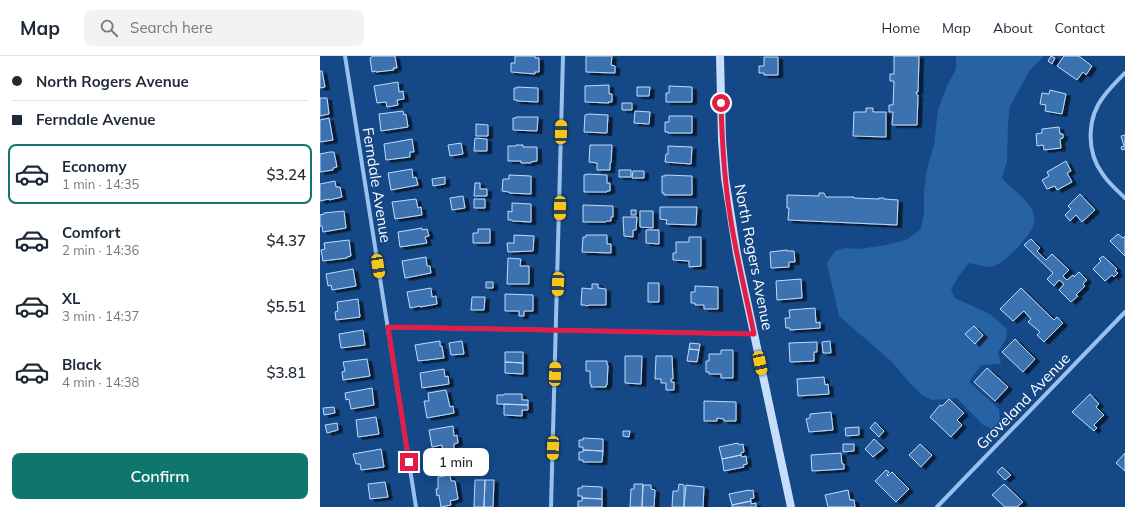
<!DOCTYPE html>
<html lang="en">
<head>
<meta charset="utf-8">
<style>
	:root { --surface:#fff; --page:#f2f2f3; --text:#1f2937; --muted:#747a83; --line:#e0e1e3; --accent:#0f766e }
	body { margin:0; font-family:Mulish,sans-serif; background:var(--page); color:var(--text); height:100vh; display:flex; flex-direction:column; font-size:15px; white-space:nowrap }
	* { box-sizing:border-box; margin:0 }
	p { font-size:13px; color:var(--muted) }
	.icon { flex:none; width:22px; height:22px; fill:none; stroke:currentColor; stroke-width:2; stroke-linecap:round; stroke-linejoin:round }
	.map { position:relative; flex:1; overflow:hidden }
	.drawer { display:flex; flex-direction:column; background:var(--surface); width:320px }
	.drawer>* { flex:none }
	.guide { display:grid; align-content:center; height:88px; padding:0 12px; background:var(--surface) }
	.end { position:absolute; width:18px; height:18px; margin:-9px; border:5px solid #e11d48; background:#fff; box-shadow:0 0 0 2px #fff }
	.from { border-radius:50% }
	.bubble { position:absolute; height:28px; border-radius:8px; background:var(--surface); box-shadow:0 2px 10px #0003; font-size:13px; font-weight:600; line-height:28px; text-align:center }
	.car { position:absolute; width:12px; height:24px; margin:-12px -6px; border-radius:5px; box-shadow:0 0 3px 1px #0007; background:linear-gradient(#f5c518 24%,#345 0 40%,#f5c518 0 76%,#345 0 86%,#f5c518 0) }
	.guide b { display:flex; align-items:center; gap:14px; height:38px; font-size:15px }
	.guide b+b { border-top:1px solid var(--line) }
	.guide i { width:10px; height:10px; background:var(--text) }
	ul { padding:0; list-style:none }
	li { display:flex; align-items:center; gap:12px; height:60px; margin:0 8px 6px; padding:0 4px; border:2px solid transparent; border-radius:8px }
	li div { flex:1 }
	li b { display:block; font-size:15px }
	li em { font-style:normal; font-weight:600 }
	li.active { border-color:var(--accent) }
	li>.icon { width:36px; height:36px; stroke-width:1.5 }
	.cta { display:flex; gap:8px; margin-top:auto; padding:8px 12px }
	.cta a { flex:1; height:46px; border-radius:8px; background:var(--accent); color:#fff; font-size:16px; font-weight:600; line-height:46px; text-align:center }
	header { display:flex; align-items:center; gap:24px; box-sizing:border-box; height:56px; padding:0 20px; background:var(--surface); border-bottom:1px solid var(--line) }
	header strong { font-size:19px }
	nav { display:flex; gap:22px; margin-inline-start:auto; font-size:14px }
	.search { width:280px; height:36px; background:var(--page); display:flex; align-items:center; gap:10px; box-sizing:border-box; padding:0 14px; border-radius:8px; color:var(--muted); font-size:15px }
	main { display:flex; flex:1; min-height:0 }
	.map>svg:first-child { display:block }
	.green { fill:#2762a5 }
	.building { fill:#3d72b0; stroke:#c0dbfa; filter:url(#shadow) }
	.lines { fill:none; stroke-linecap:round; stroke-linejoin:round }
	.street { stroke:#9ac1ee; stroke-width:4 }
	.secondary { stroke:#c7defa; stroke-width:8 }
	.route { stroke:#e11d48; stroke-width:5 }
	.labels { text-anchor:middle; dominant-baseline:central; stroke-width:3; stroke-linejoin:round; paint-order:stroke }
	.street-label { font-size:15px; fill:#fff; stroke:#154886 }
</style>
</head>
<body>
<header>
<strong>Map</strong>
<div class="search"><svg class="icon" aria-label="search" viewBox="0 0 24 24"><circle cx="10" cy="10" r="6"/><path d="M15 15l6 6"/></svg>Search here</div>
<nav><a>Home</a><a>Map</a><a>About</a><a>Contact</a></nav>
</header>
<main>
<section class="drawer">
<div class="guide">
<b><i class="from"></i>North Rogers Avenue</b>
<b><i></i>Ferndale Avenue</b>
</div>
<ul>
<li class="active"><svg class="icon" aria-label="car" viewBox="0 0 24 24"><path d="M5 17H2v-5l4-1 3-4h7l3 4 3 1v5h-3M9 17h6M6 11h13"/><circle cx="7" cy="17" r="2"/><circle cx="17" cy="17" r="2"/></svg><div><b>Economy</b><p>1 min · 14:35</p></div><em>$3.24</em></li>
<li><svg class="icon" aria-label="car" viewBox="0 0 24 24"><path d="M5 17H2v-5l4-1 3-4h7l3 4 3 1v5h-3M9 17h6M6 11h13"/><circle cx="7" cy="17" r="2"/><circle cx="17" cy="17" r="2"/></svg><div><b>Comfort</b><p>2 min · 14:36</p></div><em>$4.37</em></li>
<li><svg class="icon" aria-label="car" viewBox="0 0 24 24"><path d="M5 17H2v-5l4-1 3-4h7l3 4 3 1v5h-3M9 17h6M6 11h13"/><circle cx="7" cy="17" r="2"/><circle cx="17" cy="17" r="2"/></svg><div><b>XL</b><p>3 min · 14:37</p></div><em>$5.51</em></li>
<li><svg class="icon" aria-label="car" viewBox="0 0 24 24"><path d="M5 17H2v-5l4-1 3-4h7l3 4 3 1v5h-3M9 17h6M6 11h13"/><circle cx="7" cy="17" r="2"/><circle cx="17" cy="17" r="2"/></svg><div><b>Black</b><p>4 min · 14:38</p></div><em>$3.81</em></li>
</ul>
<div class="cta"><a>Confirm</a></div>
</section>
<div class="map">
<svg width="805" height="451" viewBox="0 0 805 451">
	<defs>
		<filter id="shadow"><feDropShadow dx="4.5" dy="2.5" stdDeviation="0" flood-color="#0009"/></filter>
	</defs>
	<rect width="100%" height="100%" fill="#154886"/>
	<!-- green -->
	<path class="green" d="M 636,0 L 724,0 L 710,14 L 690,50 L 688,67 L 687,105 L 682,122 C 690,132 709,144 713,156 C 714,159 715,165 714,168 C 710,180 684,209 671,211 C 666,211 655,208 649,207 L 638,221 L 631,234 L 635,242 L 670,258 L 687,273 L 686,283 L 678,296 L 681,308 L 661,309 L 649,326 L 679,353 L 680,365 L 672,373 L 663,369 L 637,342 L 612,344 L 602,339 L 589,326 L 571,305 L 519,260 L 507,207 L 515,195 L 525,192 L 539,193 L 567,189 L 588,183 L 601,173 L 604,157 L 604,135 L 607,113 L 614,89 L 618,54 L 627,30 L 636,13 Z"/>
	<!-- building -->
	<path class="building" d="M 53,0 L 75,0 L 77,12 L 73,12 L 74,14 L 56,16 L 56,15 L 52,16 L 50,2 Z
		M 195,0 L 215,0 L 215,2 L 219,2 L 219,16 L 215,16 L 215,18 L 191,16 L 191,7 L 195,7 Z
		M 266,0 L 292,0 L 291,9 L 295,10 L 295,17 L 266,16 Z
		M 574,0 L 599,0 L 598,36 L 596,36 L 597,39 L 598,39 L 597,69 L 572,69 L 573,56 L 569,56 L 569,49 L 573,49 L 574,25 L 570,25 L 570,18 L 574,18 Z
		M 731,0 L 735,2 L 732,8 L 728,5 Z
		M 744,0 L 759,0 L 772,10 L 766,19 L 763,16 L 757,24 L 737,10 Z
		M 444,1 L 458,1 L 458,19 L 444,19 L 444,17 L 439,17 L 439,10 L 444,10 Z
		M 0,15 L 2,15 L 5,31 L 0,32 Z
		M 78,26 L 79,36 L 83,35 L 84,43 L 77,44 L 78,49 L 67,51 L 66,46 L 57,47 L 54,30 Z
		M 289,29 L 289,38 L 292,38 L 292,46 L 288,46 L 289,47 L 265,46 L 265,30 Z
		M 349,30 L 372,31 L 372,46 L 346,46 L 346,37 L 349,37 Z
		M 197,31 L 218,32 L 218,46 L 197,45 L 197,44 L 194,44 L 194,32 L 197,32 Z
		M 317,31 L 330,31 L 329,40 L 317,40 Z
		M 730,34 L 746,38 L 742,58 L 725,55 L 726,49 L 720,48 L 722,37 L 729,38 Z
		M 0,42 L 7,42 L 9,58 L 0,60 Z
		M 302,47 L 312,47 L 312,54 L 302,54 Z
		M 546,52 L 553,52 L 553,56 L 566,56 L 566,81 L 533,80 L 534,56 L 546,56 Z
		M 83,55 L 84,59 L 86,58 L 88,71 L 61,75 L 59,58 Z
		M 315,55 L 330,56 L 329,68 L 314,67 Z
		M 269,58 L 288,59 L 287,77 L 264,76 L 265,59 Z
		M 349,60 L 372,60 L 372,77 L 348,77 L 348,76 L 345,76 L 345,66 L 349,66 Z
		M 196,61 L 218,61 L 217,75 L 193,74 L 193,62 L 196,62 Z
		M 9,62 L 13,84 L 0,86 L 0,64 Z
		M 156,68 L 168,69 L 168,80 L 156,80 Z
		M 739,71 L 740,78 L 743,78 L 743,82 L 740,83 L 741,92 L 724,94 L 723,89 L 717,90 L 716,78 L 722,77 L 722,73 Z
		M 805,79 L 805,93 L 802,94 L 801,91 L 804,90 L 801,80 Z
		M 155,82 L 167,83 L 167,95 L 154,95 Z
		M 92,83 L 94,96 L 90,96 L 90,101 L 66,104 L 64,88 Z
		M 141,87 L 143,98 L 130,100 L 128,89 Z
		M 196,89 L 203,89 L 203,91 L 217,91 L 217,105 L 211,106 L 211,107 L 201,107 L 201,105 L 188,105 L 188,90 L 196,90 Z
		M 270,89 L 292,89 L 291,107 L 290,107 L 290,114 L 277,114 L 277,107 L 269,106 Z
		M 348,90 L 372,91 L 371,108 L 345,106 L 346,98 L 348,98 Z
		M 10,96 L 14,96 L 17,111 L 13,112 L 13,114 L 0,116 L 0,98 Z
		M 746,105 L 751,115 L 747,117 L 752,126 L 737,134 L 735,130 L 727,133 L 722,124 L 729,120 L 727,116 Z
		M 92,113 L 93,122 L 96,121 L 98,129 L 71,134 L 68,117 Z
		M 299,114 L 311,114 L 311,121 L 299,121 Z
		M 313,115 L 324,115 L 324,122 L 312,122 Z
		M 268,118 L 287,119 L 287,127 L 290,127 L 290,135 L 287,135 L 287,136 L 264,136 L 264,119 Z
		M 189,119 L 211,120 L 211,138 L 189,137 L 189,136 L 182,135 L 183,123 L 189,123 Z
		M 345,119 L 372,120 L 372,139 L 344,139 L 344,137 L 342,137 L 342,120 L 345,120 Z
		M 125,121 L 125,128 L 113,130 L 112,123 Z
		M 15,125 L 16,131 L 20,131 L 22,141 L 9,144 L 9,143 L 0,145 L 0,128 Z
		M 155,127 L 160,127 L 160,133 L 167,133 L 167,140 L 154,140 Z
		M 499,137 L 504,137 L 506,141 L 534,141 L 534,142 L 559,143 L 559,142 L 564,142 L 564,143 L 578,144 L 577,169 L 468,164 L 469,152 L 467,152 L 467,139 L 499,140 Z
		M 760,138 L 775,154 L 762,166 L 756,159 L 750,165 L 745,159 L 751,153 L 748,150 Z
		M 143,140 L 145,152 L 132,154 L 130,142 Z
		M 96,143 L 98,152 L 101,151 L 102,159 L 75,163 L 72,146 Z
		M 154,143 L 165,143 L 165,152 L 154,152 Z
		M 192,147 L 211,148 L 211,166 L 192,165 L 192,164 L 188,164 L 188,155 L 192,156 Z
		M 263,149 L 293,150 L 293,161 L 291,161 L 291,165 L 287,165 L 286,166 L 263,166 Z
		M 340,151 L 377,151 L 376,169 L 346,168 L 347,164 L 340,163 Z
		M 311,154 L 316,154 L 316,159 L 311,159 Z
		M 24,155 L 26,172 L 3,176 L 2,170 L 0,170 L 0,159 L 4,158 L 4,157 Z
		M 320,155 L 333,155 L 333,172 L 320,171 Z
		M 303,161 L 317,161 L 316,174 L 313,174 L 313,181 L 304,180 Z
		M 102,172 L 102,174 L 107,173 L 109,180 L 105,181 L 107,187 L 80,191 L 78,176 Z
		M 158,173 L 170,173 L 170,187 L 153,187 L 153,177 L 158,177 Z
		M 326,174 L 339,174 L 339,188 L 326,187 Z
		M 798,178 L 803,182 L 805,180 L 805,200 L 790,185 Z
		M 194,179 L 214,180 L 213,195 L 188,196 L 187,187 L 194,187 Z
		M 266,179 L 287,179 L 287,188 L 291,188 L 291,197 L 262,196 L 263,181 L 266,181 Z
		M 369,181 L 381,181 L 381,210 L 369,211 L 369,205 L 353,204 L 353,197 L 356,197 L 356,186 L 369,186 Z
		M 711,183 L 720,192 L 717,195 L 726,204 L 732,198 L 749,214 L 743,220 L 747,224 L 753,219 L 754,221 L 759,216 L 767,224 L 763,228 L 765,230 L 756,239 L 758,240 L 751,246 L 739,234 L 744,228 L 739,224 L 734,230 L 727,223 L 733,217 L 704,189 Z
		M 29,184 L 31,200 L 27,201 L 27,202 L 3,205 L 1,194 L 5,193 L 4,187 Z
		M 467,194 L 467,195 L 474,195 L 475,206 L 469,206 L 469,211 L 451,212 L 450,196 Z
		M 783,200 L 797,213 L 795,215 L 798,217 L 794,221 L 792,219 L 785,225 L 773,213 L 781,205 L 779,203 Z
		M 106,201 L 107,210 L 110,210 L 111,217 L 85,222 L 82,205 Z
		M 188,202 L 201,203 L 200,210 L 209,210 L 209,228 L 187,228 Z
		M 33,213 L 36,230 L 12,234 L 11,229 L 8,230 L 6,218 Z
		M 481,223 L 482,242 L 457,244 L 456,225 Z
		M 166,226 L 173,226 L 173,232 L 166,232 Z
		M 328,227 L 339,227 L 339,246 L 328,246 Z
		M 272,228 L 278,228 L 278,232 L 286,233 L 286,249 L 270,249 L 266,250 L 265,249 L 261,249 L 262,232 L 272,233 Z
		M 375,230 L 398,231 L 398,253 L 384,253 L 384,249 L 375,249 L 375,247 L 371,247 L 371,236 L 375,236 Z
		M 111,232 L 112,241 L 116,240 L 117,248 L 100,251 L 100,250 L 90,252 L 87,236 Z
		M 701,232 L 734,264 L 737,261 L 743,267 L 724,286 L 717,279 L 720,276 L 708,266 L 711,263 L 704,255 L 693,265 L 680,253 Z
		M 185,238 L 213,239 L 213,255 L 204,255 L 204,260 L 199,260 L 199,255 L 185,255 Z
		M 152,241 L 165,241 L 164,254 L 151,254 Z
		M 38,243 L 40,261 L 16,264 L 15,256 L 18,255 L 17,246 Z
		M 495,252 L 496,267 L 500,266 L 500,272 L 470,274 L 470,272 L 466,272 L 465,262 L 470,262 L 469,254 Z
		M 654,270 L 663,279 L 655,288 L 645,278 Z
		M 43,274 L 45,289 L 21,292 L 19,278 Z
		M 695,283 L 715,303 L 703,316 L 682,296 Z
		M 120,285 L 120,290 L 122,290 L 124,302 L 98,305 L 95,289 Z
		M 142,285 L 144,298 L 131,299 L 129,287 Z
		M 510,285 L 511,297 L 503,297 L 502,286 Z
		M 497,286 L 497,296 L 494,296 L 494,305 L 470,306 L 469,287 Z
		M 370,287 L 380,288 L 379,294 L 369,293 Z
		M 369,293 L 379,294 L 377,306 L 367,305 Z
		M 401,294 L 413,294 L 413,322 L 401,322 L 401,318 L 389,318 L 389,316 L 386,316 L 386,305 L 389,305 L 389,298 L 401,298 Z
		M 185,296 L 203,296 L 203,307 L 185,306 Z
		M 305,300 L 322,300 L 321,328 L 305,327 Z
		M 336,300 L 352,300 L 353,323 L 351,323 L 351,326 L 354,326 L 354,334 L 346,334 L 346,327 L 341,327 L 341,323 L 335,323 Z
		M 47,303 L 50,320 L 23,324 L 22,316 L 25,315 L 23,306 Z
		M 266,305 L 287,305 L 287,309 L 288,309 L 287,329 L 286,329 L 286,331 L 271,331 L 271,328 L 270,328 L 270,315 L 266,315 Z
		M 185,306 L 203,307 L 203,318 L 185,317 Z
		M 667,312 L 688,331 L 675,345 L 654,326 Z
		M 124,313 L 125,321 L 128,320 L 129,328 L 102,332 L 100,317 Z
		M 504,321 L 505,329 L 508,328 L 509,338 L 478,340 L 477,323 Z
		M 52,332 L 54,349 L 31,353 L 29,343 L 26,344 L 25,337 Z
		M 126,334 L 130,351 L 133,350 L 134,357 L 107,362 L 104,345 L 109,345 L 108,337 Z
		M 184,338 L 202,338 L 202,344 L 208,344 L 208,349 L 177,348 L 177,339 L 184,339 Z
		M 770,338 L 779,348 L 776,351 L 784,359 L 774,369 L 777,372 L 774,375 L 752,356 Z
		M 629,343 L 644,357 L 637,364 L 642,369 L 631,381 L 610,361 L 620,349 L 622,350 Z
		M 384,345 L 416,346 L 416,365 L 404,365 L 404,363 L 397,362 L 397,365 L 384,365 Z
		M 184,348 L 208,349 L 208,354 L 202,354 L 202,360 L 184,359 Z
		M 14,351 L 15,357 L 4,359 L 3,352 Z
		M 511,356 L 513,374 L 489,376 L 486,363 L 490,362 L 490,358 Z
		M 56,361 L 59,378 L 38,381 L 36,364 Z
		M 555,366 L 564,375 L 559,381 L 550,372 Z
		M 17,367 L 18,374 L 7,377 L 5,369 Z
		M 133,370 L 134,380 L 137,379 L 138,387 L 134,388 L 134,394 L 123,396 L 122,389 L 112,391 L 109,374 Z
		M 539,371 L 539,379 L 526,380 L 525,372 Z
		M 303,375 L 310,375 L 309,381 L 303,380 Z
		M 263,382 L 283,383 L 283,395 L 263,394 L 263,391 L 259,391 L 259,384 L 263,384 Z
		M 554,383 L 564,392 L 553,401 L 545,393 Z
		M 418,387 L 419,389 L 423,388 L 424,396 L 421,397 L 421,399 L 402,403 L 399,391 Z
		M 523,388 L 534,388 L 534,395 L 523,396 Z
		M 600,388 L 612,399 L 601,411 L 589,399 Z
		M 61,393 L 64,411 L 41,414 L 40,408 L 36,408 L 33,398 Z
		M 263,394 L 283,395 L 282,406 L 263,406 L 263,404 L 259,404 L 259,396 L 263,396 Z
		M 135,397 L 143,397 L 144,403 L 136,404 Z
		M 521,397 L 522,408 L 524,408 L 524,413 L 492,415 L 491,399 Z
		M 805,397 L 805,415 L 796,407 Z
		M 421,399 L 422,401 L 426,400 L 427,408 L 423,409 L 424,411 L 404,415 L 402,403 Z
		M 682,411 L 691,419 L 685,424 L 677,416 Z
		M 566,414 L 569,416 L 567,419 L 568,420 L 572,416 L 589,433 L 576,446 L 555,425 Z
		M 130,419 L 131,425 L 135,425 L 138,443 L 130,445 L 131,449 L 121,451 L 119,439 L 117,440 L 116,433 L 118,433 L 118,421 Z
		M 155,424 L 165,424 L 164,451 L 154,451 Z
		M 165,424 L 174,424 L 173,451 L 164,451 Z
		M 65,426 L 68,441 L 50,443 L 48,428 Z
		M 314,428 L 323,428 L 322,451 L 310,451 L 311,433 L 314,433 Z
		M 359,428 L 364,429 L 364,451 L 352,451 L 353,435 L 358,435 Z
		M 684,428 L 703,446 L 697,451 L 685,451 L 672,439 Z
		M 323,429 L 331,429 L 331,433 L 335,434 L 334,451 L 322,451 Z
		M 366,429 L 384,431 L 383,451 L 364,451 Z
		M 262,430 L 282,431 L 282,443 L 262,442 L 262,440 L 258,440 L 258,432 L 262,432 Z
		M 429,434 L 429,435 L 433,434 L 434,442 L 430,443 L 431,445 L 412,449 L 409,438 Z
		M 528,434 L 530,444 L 534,444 L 535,451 L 508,451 L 505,439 Z
		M 262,442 L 282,443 L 282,451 L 258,451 L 258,445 L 262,445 Z
		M 431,445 L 431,448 L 436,447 L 436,451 L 412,451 L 412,449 Z"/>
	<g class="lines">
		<!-- street -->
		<path class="street" d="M 25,0 L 96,451
			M 805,17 C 798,24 790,32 784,40 C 767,61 766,95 782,117 C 788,127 797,134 805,142
			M 68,271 L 434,278
			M 231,451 L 243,0
			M 617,451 L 805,256"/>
		<!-- secondary -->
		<path class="secondary" d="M 400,0 L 402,84 L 405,122 L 417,198 L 471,451"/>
	</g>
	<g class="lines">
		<!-- route -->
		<path class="route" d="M 89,406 L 68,271 L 434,278 C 426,239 416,199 410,159 C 404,122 402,85 401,47"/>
	</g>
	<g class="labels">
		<!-- street labels -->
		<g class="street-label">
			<text transform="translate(57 129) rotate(81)">Ferndale Avenue</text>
			<text transform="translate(434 201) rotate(79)">North Rogers Avenue</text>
			<text transform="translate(703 345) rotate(-46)">Groveland Avenue</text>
		</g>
	</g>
</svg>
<i class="end from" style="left:401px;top:47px"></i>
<i class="end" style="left:89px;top:406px"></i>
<div class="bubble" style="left:103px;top:392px;width:66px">1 min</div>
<i class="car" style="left:241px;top:76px;rotate:1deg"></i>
<i class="car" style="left:240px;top:152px;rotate:181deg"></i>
<i class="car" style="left:58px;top:210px;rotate:171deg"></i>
<i class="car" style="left:238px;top:228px;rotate:182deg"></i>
<i class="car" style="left:440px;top:307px;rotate:168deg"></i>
<i class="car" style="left:235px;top:318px;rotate:2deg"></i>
<i class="car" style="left:233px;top:392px;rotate:182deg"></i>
</div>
</main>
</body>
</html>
